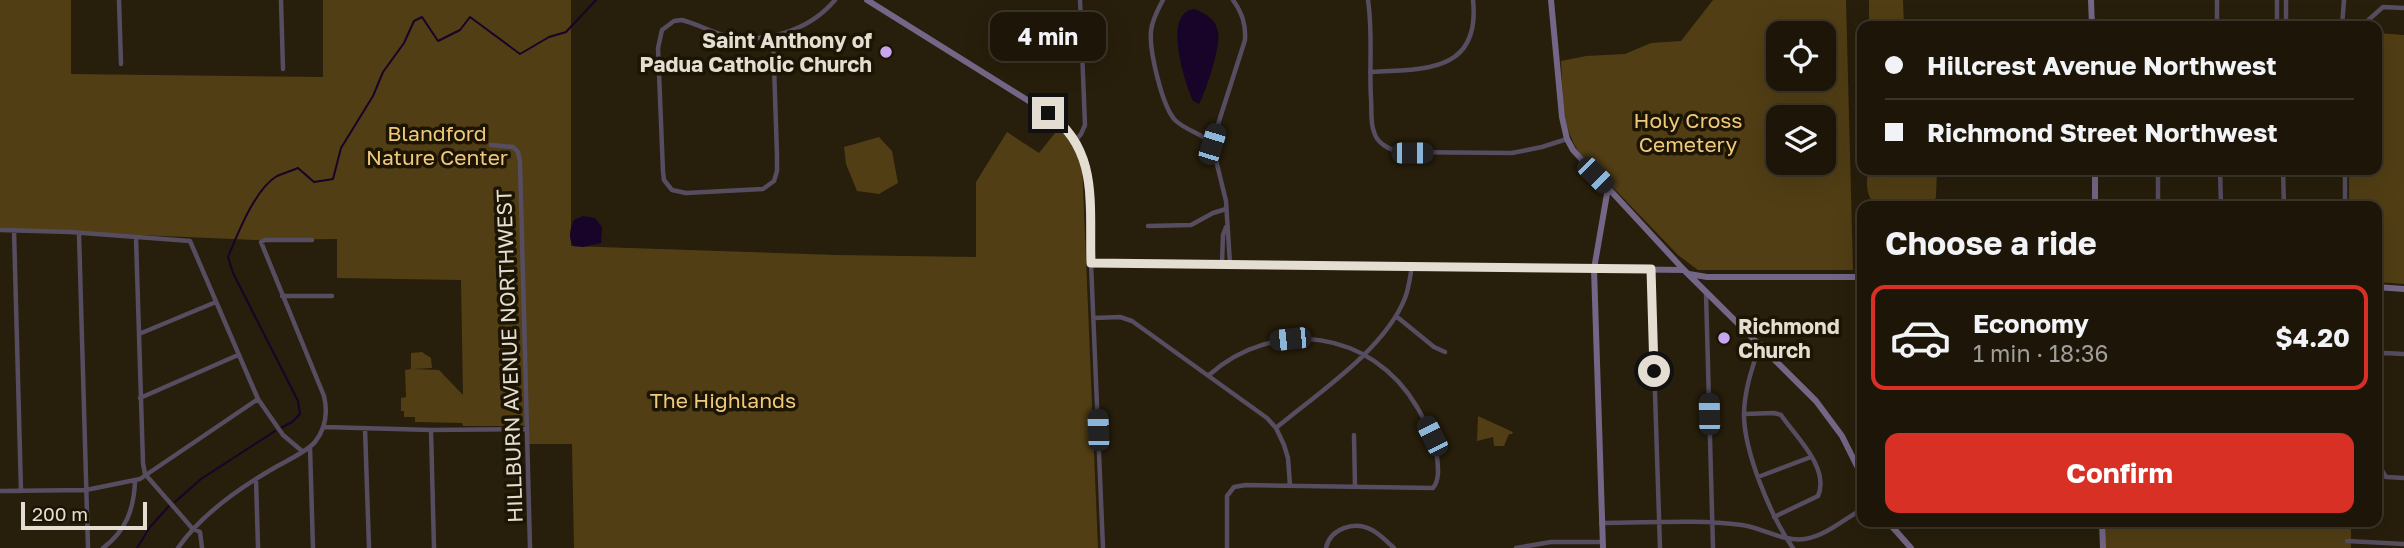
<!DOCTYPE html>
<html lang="en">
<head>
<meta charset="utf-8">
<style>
	:root { --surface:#1d1608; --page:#2a2316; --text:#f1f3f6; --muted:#a09f9c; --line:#3b3529; --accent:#d93025 }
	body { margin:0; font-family:"Golos Text",sans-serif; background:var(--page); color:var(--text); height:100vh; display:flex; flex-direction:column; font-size:26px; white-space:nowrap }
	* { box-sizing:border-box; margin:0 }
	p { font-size:23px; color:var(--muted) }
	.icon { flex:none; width:38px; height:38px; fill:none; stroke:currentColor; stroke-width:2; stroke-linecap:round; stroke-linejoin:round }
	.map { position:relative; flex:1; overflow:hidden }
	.panel { position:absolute; left:1857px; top:201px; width:525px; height:326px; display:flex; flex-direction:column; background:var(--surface); border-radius:14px; box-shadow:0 7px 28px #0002,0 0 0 2px var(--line) }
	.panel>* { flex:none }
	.banner { position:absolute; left:1857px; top:21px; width:525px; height:154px; border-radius:14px; box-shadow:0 7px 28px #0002,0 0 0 2px var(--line); display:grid; align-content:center; height:154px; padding:0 28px; background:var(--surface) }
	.buttons { position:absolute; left:1766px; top:21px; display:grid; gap:14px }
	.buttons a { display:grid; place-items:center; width:70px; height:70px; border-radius:14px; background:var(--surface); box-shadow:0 7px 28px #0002,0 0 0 2px var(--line); font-size:35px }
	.scale { position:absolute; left:21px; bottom:18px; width:126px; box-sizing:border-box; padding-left:7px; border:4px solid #e4ded2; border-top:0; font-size:19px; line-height:24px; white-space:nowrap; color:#e4ded2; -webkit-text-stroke:5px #1d1503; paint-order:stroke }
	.end { position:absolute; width:32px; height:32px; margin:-16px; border:9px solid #e4ded2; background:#111; box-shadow:0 0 0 4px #111 }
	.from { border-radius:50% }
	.bubble { position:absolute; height:49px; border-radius:14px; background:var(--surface); box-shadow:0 7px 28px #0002,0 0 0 2px var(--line); font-size:23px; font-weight:700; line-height:49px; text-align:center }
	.car { position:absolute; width:21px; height:42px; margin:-21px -10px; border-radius:9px; box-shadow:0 0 5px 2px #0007; background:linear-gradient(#222 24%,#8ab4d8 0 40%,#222 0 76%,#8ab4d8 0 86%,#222 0) }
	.banner b { display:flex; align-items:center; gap:24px; height:66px; font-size:26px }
	.banner b+b { border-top:2px solid var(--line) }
	.banner i { width:18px; height:18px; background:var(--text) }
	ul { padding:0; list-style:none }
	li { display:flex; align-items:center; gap:21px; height:105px; margin:0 14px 10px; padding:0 14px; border:4px solid transparent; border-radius:14px }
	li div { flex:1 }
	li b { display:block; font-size:26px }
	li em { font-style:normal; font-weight:700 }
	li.on { border-color:var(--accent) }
	li>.icon { width:63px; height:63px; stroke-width:1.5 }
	h2 { padding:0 28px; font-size:32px; line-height:84px }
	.button { display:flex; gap:14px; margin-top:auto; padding:14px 28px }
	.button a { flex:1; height:80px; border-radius:14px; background:var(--accent); color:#fff; font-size:28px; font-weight:700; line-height:80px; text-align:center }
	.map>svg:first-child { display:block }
	.green { fill:#513e15; fill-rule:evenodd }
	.water { fill:#180329 }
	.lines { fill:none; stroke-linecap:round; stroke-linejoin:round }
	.stream { stroke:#180329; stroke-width:2 }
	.street { stroke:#564d61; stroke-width:4.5 }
	.secondary { stroke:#746686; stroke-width:6 }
	.route { stroke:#e4ded2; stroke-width:9 }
	.poi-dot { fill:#c8a6ef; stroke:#1d1503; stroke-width:2.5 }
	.labels { text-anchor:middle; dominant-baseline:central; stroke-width:7; stroke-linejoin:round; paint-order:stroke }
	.poi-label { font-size:21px; font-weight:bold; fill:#e4ded2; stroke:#1d1503; text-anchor:end }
	.park-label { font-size:21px; fill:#f0c97b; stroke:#1d1503 }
	.street-label { font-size:21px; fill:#e4ded2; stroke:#1d1503 }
</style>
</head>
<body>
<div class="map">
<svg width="2404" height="548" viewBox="0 0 2404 548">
	<rect width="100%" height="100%" fill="#271e0b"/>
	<!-- green -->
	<path class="green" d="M 0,0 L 71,0 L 71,74 L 323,77 L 323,0 L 571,0 L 571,246 L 836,255 L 976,257 L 976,182 L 1007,132 L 1039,153 L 1059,128 L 1067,132 L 1082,163 L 1098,548 L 574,548 L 572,444 L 529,444 L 529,426 L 463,426 L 462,423 L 415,422 L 415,417 L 404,417 L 404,411 L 401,411 L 401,398 L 406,397 L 405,370 L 411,369 L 411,353 L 422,352 L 431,358 L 432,368 L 413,369 L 439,370 L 463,395 L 461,280 L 337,278 L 337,239 L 255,240 L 0,229 Z
		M 1713,0 L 1846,0 L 1853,270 L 1698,270 L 1678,255 L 1579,152 C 1561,126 1563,92 1561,61 L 1586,56 L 1625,54 L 1651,43 L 1681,41 ZM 1778,33 L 1824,33 L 1824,79 L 1778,79 ZM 1778,117 L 1824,117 L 1824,163 L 1778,163 Z
		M 1869,0 L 1903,0 L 1904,26 L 1869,26 Z
		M 2377,33 L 2404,35 L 2404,284 L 2377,282 L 2376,206 L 2349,206 L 2349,170 L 2376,170 Z
		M 879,137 L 892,151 L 898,183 L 879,194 L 857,191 L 846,164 L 844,147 Z
		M 1868,170 L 1937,170 L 1936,197 L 1935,199 L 1873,201 C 1865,194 1867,180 1868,170 Z
		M 1478,416 L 1513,432 L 1512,434 L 1509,434 L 1504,446 L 1494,446 L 1493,437 L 1477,441 Z
		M 2103,522 L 2351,522 L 2351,548 L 2103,548 Z"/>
	<!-- water -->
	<path class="water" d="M 1194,9 C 1205,13 1216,19 1218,32 C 1221,46 1206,91 1199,104 L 1193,101 C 1185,83 1162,13 1194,9 Z
		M 583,216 L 595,218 L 602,227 L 601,243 L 583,247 L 573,246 C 568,237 570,229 574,220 Z"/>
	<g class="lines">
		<!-- stream -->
		<path class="stream" d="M 281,428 L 292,422 L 300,414 L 298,401 L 233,273 L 228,257 C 238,233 255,189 277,176 C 284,173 291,171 298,168 L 314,182 L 333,179 L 341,148 L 373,96 L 383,72 L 404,43 L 414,21 L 422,17 L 438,41 L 460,30 L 470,17 L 520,54 L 549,37 L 566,32 L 596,0
			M 175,502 L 201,479 L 275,431
			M 137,548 L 150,527 L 169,506"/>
		<!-- street -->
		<path class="street" d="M 119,0 L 121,64
			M 281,0 L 283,69
			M 1163,0 C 1158,9 1152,20 1151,31 C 1149,50 1162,106 1175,120 C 1186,131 1202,133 1212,144 L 1226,201 L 1230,264
			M 1368,0 C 1373,33 1369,66 1371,99 C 1372,109 1370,122 1374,132 C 1377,143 1387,148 1398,152 L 1512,153 L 1542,147 L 1567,139
			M 2217,0 L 2217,25
			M 2286,0 L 2286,26
			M 2092,21 L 2229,26
			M 2343,23 L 2365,23 L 2383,7 L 2404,8
			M 2277,26 L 2277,0
			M 2342,26 L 2344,0
			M 773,36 L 777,155 L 777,171 L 774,181 L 763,189 L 686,193 L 672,190 L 664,180 L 663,172 L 658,48 L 662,30 L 674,21 L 682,20 C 697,24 709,31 724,35 C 763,45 809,31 835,0
			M 1370,72 C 1422,69 1481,74 1473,0
			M 1076,140 L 1081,134 L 1085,125 L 1080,0
			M 1212,143 L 1245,40 C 1246,24 1242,13 1233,0
			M 491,145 L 513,147 L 518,152 L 520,162 L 530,548
			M 2158,170 L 2158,206
			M 2220,170 L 2221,206
			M 2283,170 L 2284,206
			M 2345,170 L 2345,206
			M 1148,226 L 1191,225 L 1213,213 L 1226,209
			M 0,230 L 70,232 L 190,241 L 258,399 L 283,435 L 302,451
			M 14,230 L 21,491
			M 79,234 L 88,548
			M 136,238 L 143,463 L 145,474 L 192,528 L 200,532 L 202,548
			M 1091,263 L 1103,548
			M 1222,264 L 1223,235 L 1226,227
			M 1651,269 L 1660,548
			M 1706,293 L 1713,548
			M 282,296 L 332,296
			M 1396,316 L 1434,347 L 1445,352
			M 1094,318 L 1120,317 L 1132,321 L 1267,418 L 1276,428 L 1284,445 L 1288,458 L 1290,486
			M 139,334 L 216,302
			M 1761,344 C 1752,366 1745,388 1744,412 C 1743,450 1771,517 1793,548
			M 2404,354 L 2385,353 L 2380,355 L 2379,360 L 2381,469 L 2386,477 L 2404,478
			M 1209,375 C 1275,317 1372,330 1417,407 C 1426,423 1435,438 1437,457 C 1438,466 1440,480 1433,488 L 1246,485 L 1234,487 L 1227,496 L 1227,548
			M 140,398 L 238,355
			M 1744,414 L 1774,413 L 1781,415 C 1796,437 1830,468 1818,496 L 1774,517
			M 324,427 L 431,430 L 526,429
			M 365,428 L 369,548
			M 1276,428 C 1318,393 1385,349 1405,298 C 1409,288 1410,277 1412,266
			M 431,430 L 434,548
			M 1354,435 L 1355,487
			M 310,447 L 313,548
			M 1758,477 L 1811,457
			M 256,479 L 258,548
			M 0,491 L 86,490 L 140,479 L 258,399
			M 1601,523 C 1648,523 1696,519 1742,525 C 1763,528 1783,542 1805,539 C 1825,536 1845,519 1862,509
			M 2347,541 L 2404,544
			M 103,548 C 126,531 134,509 135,481
			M 178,548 C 200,516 235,491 269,471 C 281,463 306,453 315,442 C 326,428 328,413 324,396 L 261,242 L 265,240 L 312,240
			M 1326,548 C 1330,529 1354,520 1372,530 C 1380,534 1387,542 1394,548
			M 1516,548 L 1551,542 L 1602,542"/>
		<!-- secondary -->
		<path class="secondary" d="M 867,0 L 1048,113 C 1068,127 1081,144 1087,168 L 1091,263 L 1684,270
			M 1551,0 L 1562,117 L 1567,139 L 1573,150 L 1684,270 L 1816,401 L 1842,436 L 1862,476
			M 2091,0 L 2092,26
			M 2095,170 L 2095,206
			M 1689,274 L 1707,277 L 1862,277
			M 2376,287 L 2404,289
			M 1888,522 L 1911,548
			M 2102,522 L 2103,548
			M 1603,548 L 1594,269 L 1608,188"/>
	</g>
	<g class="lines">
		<!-- route -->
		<path class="route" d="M 1048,113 C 1100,150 1089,206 1091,263 L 1651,269 L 1654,371"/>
	</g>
	<!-- markers -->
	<g class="poi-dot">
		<circle cx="886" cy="52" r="7"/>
		<circle cx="1724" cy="338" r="7"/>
	</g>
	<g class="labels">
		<!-- poi labels -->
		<g class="poi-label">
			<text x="872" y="40">Saint Anthony of<tspan x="872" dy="24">Padua Catholic Church</tspan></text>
			<text x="1738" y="326" text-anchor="start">Richmond<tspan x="1738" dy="24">Church</tspan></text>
		</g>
		<!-- park labels -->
		<g class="park-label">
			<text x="1688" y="120">Holy Cross<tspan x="1688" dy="24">Cemetery</tspan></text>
			<text x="437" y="133">Blandford<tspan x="437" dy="24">Nature Center</tspan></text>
			<text x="723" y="400">The Highlands</text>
		</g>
		<!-- street labels -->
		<g class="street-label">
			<text transform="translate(509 356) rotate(-92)">HILLBURN AVENUE NORTHWEST</text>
		</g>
	</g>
</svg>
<div class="buttons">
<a><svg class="icon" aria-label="locate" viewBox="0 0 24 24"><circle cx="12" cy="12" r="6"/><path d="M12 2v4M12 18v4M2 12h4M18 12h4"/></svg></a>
<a><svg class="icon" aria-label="layers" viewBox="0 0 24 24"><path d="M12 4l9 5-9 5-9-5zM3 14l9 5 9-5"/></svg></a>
</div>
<div class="scale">200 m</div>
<i class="end from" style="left:1654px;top:371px"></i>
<i class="end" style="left:1048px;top:113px"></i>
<div class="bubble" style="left:990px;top:12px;width:116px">4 min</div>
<i class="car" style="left:1212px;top:144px;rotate:17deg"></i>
<i class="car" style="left:1412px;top:153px;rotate:90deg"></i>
<i class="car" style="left:1595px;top:175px;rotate:135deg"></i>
<i class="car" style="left:1290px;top:339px;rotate:264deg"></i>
<i class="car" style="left:1709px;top:414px;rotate:359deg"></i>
<i class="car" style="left:1098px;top:430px;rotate:358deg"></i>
<i class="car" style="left:1432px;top:436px;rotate:333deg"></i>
<div class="banner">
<b><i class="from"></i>Hillcrest Avenue Northwest</b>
<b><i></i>Richmond Street Northwest</b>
</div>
<section class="panel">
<h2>Choose a ride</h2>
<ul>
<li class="on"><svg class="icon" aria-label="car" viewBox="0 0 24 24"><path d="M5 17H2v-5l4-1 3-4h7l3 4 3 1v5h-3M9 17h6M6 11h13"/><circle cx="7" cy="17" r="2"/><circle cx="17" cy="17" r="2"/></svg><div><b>Economy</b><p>1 min · 18:36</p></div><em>$4.20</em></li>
</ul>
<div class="button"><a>Confirm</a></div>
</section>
</div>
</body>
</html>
